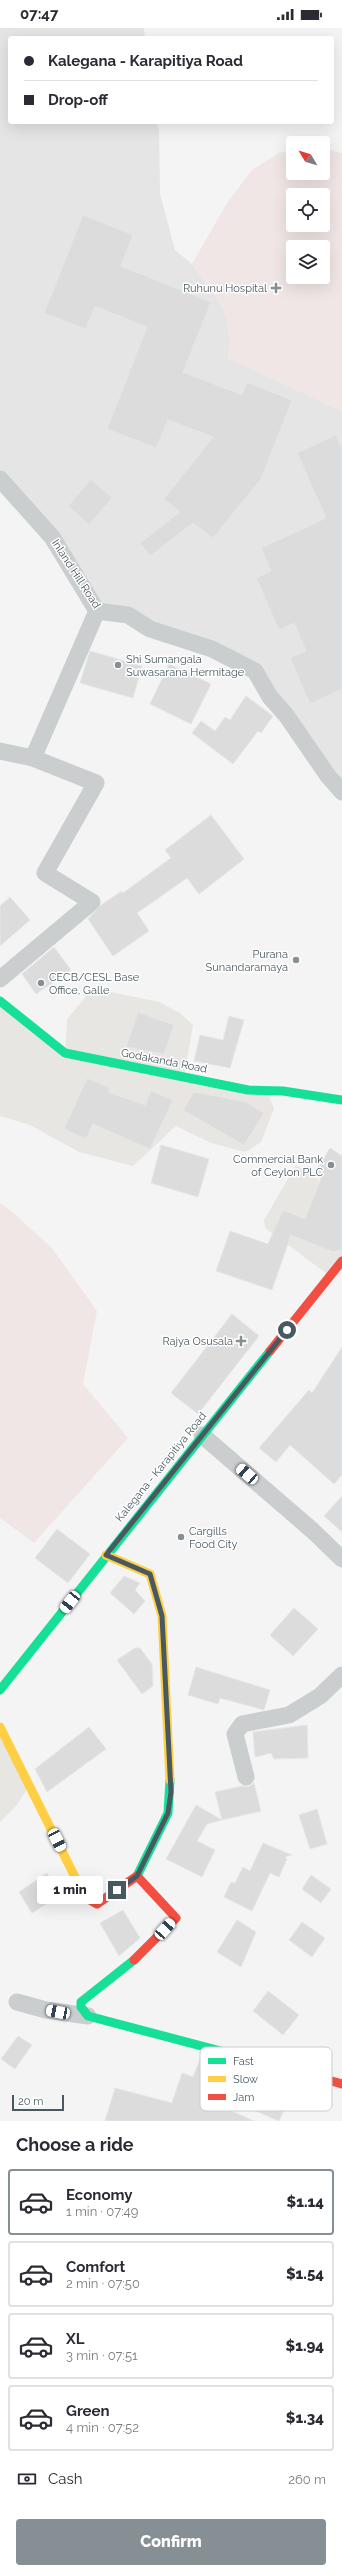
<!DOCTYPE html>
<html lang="en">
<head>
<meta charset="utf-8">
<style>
	:root { --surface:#fff; --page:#f7f7f7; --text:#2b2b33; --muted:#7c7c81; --line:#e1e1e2; --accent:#858f94 }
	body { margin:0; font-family:Raleway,sans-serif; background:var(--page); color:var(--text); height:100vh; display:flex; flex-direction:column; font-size:15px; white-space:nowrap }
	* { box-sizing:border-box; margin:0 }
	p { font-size:13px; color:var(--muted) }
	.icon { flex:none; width:22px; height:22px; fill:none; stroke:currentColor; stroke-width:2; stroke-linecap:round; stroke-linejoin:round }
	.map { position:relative; height:2093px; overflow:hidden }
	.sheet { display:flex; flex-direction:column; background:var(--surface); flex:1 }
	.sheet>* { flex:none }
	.top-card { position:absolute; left:8px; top:8px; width:326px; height:88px; border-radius:4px; box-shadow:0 4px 16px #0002; display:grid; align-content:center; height:88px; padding:0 16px; background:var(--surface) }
	.needle { width:26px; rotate:308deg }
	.buttons { position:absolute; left:286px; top:108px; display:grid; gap:8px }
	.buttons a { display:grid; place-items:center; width:44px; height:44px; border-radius:4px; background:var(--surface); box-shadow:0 4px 16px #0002; font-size:20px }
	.scale { position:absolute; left:12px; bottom:10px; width:52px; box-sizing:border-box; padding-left:4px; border:2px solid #495961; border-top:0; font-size:11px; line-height:14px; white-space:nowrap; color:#495961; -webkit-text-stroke:3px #fff; paint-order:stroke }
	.end { position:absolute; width:18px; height:18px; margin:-9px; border:5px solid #495961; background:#fff; box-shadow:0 0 0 2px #fff }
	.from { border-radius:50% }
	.bubble { position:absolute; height:28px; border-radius:4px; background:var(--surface); box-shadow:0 4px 16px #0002; font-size:13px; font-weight:800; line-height:28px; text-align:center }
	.car { position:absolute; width:12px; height:24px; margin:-12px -6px; border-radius:5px; box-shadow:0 0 3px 1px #0007; background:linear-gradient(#fff 24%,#345 0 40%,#fff 0 76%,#345 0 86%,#fff 0) }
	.top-card b { display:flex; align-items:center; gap:14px; height:38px; font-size:15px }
	.top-card b+b { border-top:1px solid var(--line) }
	.top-card i { width:10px; height:10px; background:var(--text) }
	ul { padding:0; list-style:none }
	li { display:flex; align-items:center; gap:12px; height:66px; margin:0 8px 6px; padding:0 8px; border:2px solid var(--line); border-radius:4px }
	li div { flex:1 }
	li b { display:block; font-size:15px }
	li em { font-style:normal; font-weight:800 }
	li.on { border-color:var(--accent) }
	li>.icon { width:36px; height:36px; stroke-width:1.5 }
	h2 { padding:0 16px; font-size:18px; line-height:48px }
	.pay { display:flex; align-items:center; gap:10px; height:44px; padding:0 16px; font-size:15px }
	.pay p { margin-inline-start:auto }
	.cta { display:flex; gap:8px; margin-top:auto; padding:8px 16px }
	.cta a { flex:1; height:46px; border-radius:4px; background:var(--accent); color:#fff; font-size:16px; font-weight:800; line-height:46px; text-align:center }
	.status { display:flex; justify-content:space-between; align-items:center; height:28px; padding:0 20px; background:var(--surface); direction:ltr }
	.status svg { height:11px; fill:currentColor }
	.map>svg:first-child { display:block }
	.commercial { fill:#e7e6e3 }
	.education { fill:#e5e5e6 }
	.medical { fill:#f1e6e6; fill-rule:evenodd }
	.building { fill:#dcdcdd; stroke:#e5e6e7 }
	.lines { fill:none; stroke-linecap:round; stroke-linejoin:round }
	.street { stroke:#cacecf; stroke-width:17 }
	.fast { stroke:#16e098; stroke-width:9 }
	.slow { stroke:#ffcf43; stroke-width:9 }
	.jam { stroke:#f24e42; stroke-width:9 }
	.route { stroke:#495961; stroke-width:5 }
	.poi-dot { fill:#858f94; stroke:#fff; stroke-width:1.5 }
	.labels { text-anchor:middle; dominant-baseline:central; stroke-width:3; stroke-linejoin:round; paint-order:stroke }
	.poi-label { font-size:11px; fill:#495961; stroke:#fff; text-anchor:end }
	.street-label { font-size:11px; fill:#495961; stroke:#fff }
	.key { fill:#fff; stroke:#c8cdd0; stroke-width:1 }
	.key-label { font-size:11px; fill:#495961 }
</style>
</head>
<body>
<div class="status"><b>07:47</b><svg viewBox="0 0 49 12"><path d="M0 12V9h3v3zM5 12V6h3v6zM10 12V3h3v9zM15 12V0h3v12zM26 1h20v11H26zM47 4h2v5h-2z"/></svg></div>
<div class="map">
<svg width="342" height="2093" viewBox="0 0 342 2093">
	<rect width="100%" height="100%" fill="#f4f4f4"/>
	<!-- commercial -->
	<path class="commercial" d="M 106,963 L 159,974 L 180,985 L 193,997 L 184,1049 L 266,1060 L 274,1081 L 261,1114 L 245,1124 L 211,1115 L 176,1098 L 133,1138 L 79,1124 L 30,1097 L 0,1088 L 0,973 L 65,1025 L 67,991 L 90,964 Z
		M 296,1137 L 342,1168 L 342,1233 L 330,1248 L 265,1200 L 264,1192 Z
		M 0,1699 L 30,1756 L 17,1777 L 0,1794 Z"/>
	<!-- education -->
	<path class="education" d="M 0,0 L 144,0 L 145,10 L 10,10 L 10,94 L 156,94 L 159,101 L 160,166 L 175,222 L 192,236 L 218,271 L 227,290 L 230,313 L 228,330 L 342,383 L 342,764 L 255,643 L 97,583 L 0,451 Z"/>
	<!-- medical -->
	<path class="medical" d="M 323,120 L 342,125 L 342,383 L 228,330 L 230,313 L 227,290 L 218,271 L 192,236 L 227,175 L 252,142 L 279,125 L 293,122 L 293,145 L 323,145 ZM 293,167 L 323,167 L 323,197 L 293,197 ZM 293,219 L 323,219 L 323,249 L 293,249 Z
		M 0,1175 L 10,1182 L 52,1220 L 97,1283 L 83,1356 L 128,1410 L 34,1515 L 0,1490 Z"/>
	<!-- building -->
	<path class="building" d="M 83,187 L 133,207 L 121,238 L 211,274 L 183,344 L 242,367 L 247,354 L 292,372 L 261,451 L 213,510 L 193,495 L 150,528 L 140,515 L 180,484 L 164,471 L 213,409 L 168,392 L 156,420 L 107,401 L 147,299 L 95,278 L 86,301 L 44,285 Z
		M 336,407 L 342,420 L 342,661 L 310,676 L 290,630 L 306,623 L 294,595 L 279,602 L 256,550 L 271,543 L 261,520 L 326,490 L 297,425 Z
		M 91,451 L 112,470 L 89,497 L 68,478 Z
		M 90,623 L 142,638 L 133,670 L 80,655 Z
		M 169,636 L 211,656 L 191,696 L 150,676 Z
		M 246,668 L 273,688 L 261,705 L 258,703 L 233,736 L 192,705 L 201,693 L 215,703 L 225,689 L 230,692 Z
		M 211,787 L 244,831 L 199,866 L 187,850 L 137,885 L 149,903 L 113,928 L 88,891 L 101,877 L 122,863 L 123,865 L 171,830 L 165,822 Z
		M 10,869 L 30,892 L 0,918 L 0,878 Z
		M 54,919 L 71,942 L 36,966 L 22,946 Z
		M 138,984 L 174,997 L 164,1026 L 126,1019 Z
		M 229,988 L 244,992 L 230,1040 L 194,1033 L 200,1007 L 223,1012 Z
		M 87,1050 L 110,1060 L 108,1064 L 145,1077 L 151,1063 L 173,1072 L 150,1121 L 93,1096 L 86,1111 L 64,1101 Z
		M 194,1064 L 246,1074 L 264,1085 L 244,1117 L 183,1082 Z
		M 161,1117 L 209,1131 L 198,1169 L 151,1155 Z
		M 330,1120 L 342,1128 L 342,1221 L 333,1224 L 291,1207 L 272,1262 L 216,1243 L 230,1203 L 268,1216 L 283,1182 L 305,1191 L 321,1151 L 314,1147 Z
		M 232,1286 L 259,1308 L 198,1386 L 171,1365 Z
		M 342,1319 L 342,1447 L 334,1456 L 290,1417 L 276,1434 L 259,1420 L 309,1362 L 312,1365 Z
		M 342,1468 L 342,1504 L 324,1488 Z
		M 57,1501 L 90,1526 L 68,1555 L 35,1530 Z
		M 124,1548 L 140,1555 L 135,1562 L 145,1573 L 134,1586 L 110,1565 Z
		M 294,1580 L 318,1601 L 293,1628 L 270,1607 Z
		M 135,1620 L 140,1620 L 152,1636 L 153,1658 L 142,1666 L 117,1632 Z
		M 196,1639 L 270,1662 L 264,1682 L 220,1670 L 218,1676 L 188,1667 Z
		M 307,1697 L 308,1730 L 274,1731 L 271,1725 L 255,1729 L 253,1704 Z
		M 89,1699 L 106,1721 L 47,1764 L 35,1741 Z
		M 254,1755 L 261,1783 L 222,1792 L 215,1764 L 242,1758 L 248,1759 Z
		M 196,1777 L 222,1792 L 207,1796 L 197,1813 L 215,1822 L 202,1849 L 166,1831 Z
		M 317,1781 L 327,1816 L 310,1821 L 299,1787 Z
		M 263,1815 L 292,1827 L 285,1829 L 287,1831 L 279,1849 L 270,1845 L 252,1883 L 224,1869 L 231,1854 L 235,1855 L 243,1839 L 250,1843 Z
		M 47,1845 L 61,1867 L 32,1885 L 19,1864 Z
		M 311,1847 L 331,1861 L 321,1875 L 302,1861 Z
		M 123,1882 L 140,1910 L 119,1928 L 100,1895 Z
		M 237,1892 L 256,1904 L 241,1939 L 217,1924 Z
		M 302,1894 L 325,1910 L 312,1929 L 289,1912 Z
		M 268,1963 L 299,1987 L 283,2007 L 253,1983 Z
		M 18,2008 L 32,2017 L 15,2041 L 1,2031 Z
		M 200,2031 L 216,2035 L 202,2070 L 254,2093 L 105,2093 L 115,2060 L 172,2075 L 182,2045 L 193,2049 Z
		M 249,2044 L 267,2049 L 294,2061 L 279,2093 L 235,2074 Z"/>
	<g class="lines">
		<!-- street -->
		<path class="street" d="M 0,451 L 52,509 L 97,583
			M 97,583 L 128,587 L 150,601 L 212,621 L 255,643 L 270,669 L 286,687 L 328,748 L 342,764
			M 0,723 L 33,730 L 97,583
			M 0,951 L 92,874 L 45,845 L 96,755 L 33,730
			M 202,1407 L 313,1503 L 342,1531
			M 246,1749 L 235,1706 L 242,1696 L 289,1687 L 320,1668 L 342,1647
			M 17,1974 L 46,1982 L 88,1988"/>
		<!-- fast -->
		<path class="fast" d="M 0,973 L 65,1025 L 248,1062 L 283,1063 L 342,1072
			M 0,1662 L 270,1323
			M 137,1848 L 168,1785 L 170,1752
			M 134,1932 L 81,1974 L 81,1979 L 88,1988 L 277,2038"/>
		<!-- slow -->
		<path class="slow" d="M 106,1527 L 150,1546 L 162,1588 L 170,1752
			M 0,1699 L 82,1863"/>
		<!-- jam -->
		<path class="jam" d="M 270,1323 L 342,1233
			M 82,1863 L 85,1869 L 97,1876 L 137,1848 L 176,1890 L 134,1932
			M 277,2038 L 342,2056"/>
	</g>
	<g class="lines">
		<!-- route -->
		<path class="route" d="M 117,1862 L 137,1848 L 168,1785 L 171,1764 L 162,1588 L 150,1546 L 106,1527 L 287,1302"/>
	</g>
	<!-- markers -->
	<g class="poi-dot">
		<path d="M274 254h4v4h4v4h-4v4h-4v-4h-4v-4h4z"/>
		<circle cx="118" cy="637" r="4"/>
		<circle cx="296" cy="932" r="4"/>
		<circle cx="41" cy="955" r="4"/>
		<circle cx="331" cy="1137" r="4"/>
		<path d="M239 1307h4v4h4v4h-4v4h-4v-4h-4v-4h4z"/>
		<circle cx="181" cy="1509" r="4"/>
	</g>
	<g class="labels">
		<!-- poi labels -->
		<g class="poi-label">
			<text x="267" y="260">Ruhunu Hospital</text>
			<text x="126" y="631" text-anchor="start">Shi Sumangala<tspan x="126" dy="13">Suwasarana Hermitage</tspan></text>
			<text x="288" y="926">Purana<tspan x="288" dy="13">Sunandaramaya</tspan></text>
			<text x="49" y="949" text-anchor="start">CECB/CESL Base<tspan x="49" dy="13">Office, Galle</tspan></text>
			<text x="323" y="1131">Commercial Bank<tspan x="323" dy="13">of Ceylon PLC</tspan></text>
			<text x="233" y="1313">Rajya Osusala</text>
			<text x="189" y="1503" text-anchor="start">Cargills<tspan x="189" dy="13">Food City</tspan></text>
		</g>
		<!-- street labels -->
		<g class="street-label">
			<text transform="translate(76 546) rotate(57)">Inland Hill Road</text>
			<text transform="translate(164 1033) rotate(11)">Godakanda Road</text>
			<text transform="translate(161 1439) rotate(-51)">Kalegana - Karapitiya Road</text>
		</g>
	</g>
	<!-- legend -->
	<rect x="200" y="2019" width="132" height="64" rx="6" class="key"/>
	<rect x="208" y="2030" width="18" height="6" fill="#16e098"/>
	<rect x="208" y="2048" width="18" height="6" fill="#ffcf43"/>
	<rect x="208" y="2066" width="18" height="6" fill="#f24e42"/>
	<g class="key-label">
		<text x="233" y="2037">Fast</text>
		<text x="233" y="2055">Slow</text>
		<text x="233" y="2073">Jam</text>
	</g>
</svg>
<div class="buttons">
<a><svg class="needle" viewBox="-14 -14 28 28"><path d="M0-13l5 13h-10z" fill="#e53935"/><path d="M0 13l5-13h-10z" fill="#7c7c81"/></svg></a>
<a><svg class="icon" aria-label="locate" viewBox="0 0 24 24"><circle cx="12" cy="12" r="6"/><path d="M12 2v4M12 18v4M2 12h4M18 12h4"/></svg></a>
<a><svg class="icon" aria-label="layers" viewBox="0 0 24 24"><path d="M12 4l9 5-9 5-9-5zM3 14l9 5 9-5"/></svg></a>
</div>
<div class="scale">20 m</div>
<i class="end from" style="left:287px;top:1302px"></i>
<i class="end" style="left:117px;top:1862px"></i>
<div class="bubble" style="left:37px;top:1848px;width:66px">1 min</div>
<i class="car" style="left:247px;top:1446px;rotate:311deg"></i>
<i class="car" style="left:70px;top:1574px;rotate:218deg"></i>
<i class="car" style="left:57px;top:1812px;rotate:154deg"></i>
<i class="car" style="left:165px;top:1901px;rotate:42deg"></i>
<i class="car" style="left:58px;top:1984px;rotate:281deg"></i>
<div class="top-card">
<b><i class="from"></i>Kalegana - Karapitiya Road</b>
<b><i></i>Drop-off</b>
</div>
</div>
<section class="sheet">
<h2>Choose a ride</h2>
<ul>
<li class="on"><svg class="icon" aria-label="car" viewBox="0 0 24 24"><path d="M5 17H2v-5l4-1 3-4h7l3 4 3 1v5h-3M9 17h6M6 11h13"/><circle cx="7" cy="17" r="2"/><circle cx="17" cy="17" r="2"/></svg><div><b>Economy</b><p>1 min · 07:49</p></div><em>$1.14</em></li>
<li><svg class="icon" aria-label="car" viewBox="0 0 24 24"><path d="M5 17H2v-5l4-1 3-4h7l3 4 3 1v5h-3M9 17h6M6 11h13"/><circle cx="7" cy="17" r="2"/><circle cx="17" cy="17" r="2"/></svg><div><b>Comfort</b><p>2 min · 07:50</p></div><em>$1.54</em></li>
<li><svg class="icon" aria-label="car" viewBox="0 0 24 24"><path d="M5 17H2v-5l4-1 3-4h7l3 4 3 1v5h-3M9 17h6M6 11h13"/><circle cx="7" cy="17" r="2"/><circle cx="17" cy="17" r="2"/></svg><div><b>XL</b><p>3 min · 07:51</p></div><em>$1.94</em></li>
<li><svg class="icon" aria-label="car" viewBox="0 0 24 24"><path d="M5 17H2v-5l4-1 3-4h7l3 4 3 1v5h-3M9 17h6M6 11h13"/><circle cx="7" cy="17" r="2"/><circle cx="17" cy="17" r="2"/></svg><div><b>Green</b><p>4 min · 07:52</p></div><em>$1.34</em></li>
</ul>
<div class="pay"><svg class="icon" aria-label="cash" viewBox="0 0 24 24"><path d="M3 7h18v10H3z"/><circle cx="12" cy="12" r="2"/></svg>Cash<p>260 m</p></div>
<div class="cta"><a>Confirm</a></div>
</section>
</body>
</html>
